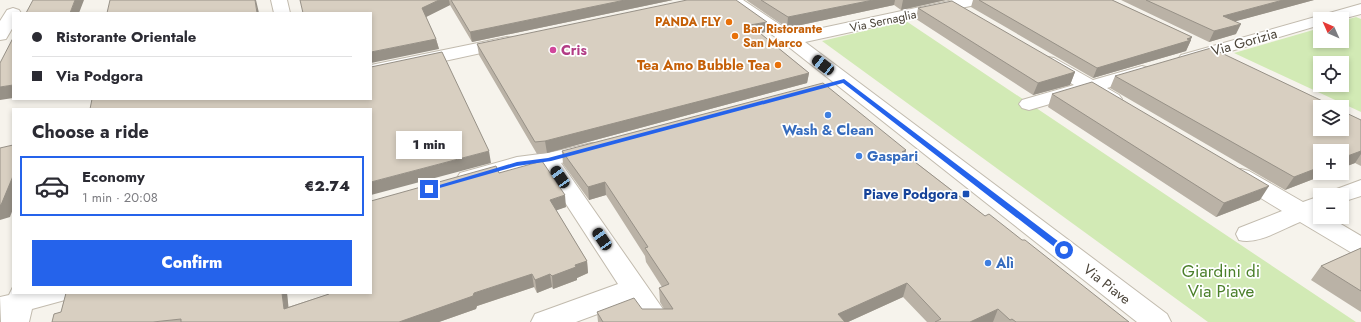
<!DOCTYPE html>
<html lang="en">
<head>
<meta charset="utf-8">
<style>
	:root { --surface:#fff; --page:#f7f7f7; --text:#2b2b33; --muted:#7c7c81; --line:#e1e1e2; --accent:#2563eb }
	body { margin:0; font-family:Jost,sans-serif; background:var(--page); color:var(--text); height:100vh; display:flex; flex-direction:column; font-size:15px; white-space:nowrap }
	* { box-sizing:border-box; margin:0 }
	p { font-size:13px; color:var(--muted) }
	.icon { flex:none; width:22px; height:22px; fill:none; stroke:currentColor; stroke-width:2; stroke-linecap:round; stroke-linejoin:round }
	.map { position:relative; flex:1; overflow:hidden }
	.panel { position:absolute; left:12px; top:108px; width:360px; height:186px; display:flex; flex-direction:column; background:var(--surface); border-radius:0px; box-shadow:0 2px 6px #0003 }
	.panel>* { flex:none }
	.hud { position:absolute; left:12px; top:12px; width:360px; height:88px; border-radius:0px; box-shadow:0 2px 6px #0003; display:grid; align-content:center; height:88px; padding:0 20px; background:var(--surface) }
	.needle { width:26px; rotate:315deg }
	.fabs { position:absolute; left:1313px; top:12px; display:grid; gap:8px }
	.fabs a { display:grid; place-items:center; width:36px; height:36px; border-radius:0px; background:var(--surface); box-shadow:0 2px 6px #0003; font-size:20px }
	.end { position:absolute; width:18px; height:18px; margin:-9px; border:5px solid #2563eb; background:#fff; box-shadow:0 0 0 2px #fff }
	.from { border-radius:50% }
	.bubble { position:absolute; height:28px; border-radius:0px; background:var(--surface); box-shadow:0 2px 6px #0003; font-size:13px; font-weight:800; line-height:28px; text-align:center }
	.car { position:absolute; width:12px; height:24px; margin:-12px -6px; border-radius:5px; box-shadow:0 0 3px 1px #0007; background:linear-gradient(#222 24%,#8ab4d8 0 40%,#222 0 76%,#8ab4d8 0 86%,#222 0) }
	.hud b { display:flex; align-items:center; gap:14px; height:38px; font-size:15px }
	.hud b+b { border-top:1px solid var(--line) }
	.hud i { width:10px; height:10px; background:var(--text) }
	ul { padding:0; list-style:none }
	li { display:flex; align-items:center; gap:12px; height:60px; margin:0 8px 6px; padding:0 12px; border:2px solid var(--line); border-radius:0px }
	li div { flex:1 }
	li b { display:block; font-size:15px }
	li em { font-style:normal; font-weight:800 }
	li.on { border-color:var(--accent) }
	li>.icon { width:36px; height:36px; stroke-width:1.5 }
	h2 { padding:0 20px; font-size:18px; line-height:48px }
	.action { display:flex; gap:8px; margin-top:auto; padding:8px 20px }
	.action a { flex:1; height:46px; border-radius:0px; background:var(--accent); color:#fff; font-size:16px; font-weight:800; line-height:46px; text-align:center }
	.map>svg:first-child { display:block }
	.green { fill:#d2eab5; fill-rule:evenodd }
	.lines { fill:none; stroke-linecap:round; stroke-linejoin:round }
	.minor-casing { stroke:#c2bbae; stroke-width:2 }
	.minor { fill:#fff; fill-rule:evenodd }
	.wall { fill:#bab2a6 }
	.shaded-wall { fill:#979187 }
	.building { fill:#d8cfc1; stroke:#979187 }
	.route { fill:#2563eb }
	.food-dot { fill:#e8710a; stroke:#fff; stroke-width:1.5 }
	.hotel-dot { fill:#d1479c; stroke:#fff; stroke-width:1.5 }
	.shop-dot { fill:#3f7fe0; stroke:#fff; stroke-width:1.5 }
	.transit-dot { fill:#1a4fb4; stroke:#fff; stroke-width:1.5 }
	.labels { text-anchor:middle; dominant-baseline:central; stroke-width:3.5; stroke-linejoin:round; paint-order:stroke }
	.far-street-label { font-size:12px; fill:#4b4439; stroke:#fff }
	.far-food-label { font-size:12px; font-weight:bold; fill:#c56008; stroke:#fff; text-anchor:end }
	.street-label { font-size:14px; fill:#4b4439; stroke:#fff }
	.hotel-label { font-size:14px; font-weight:bold; fill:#b23c85; stroke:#fff; text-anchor:start }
	.food-label { font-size:14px; font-weight:bold; fill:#c56008; stroke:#fff; text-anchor:end }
	.shop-label { font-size:14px; font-weight:bold; fill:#366cbe; stroke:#fff; text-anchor:start }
	.transit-label { font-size:14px; font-weight:bold; fill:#164399; stroke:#fff; text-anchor:end }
	.near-park-label { font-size:17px; fill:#4a7f2a; stroke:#fff }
</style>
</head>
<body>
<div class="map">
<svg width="1361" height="322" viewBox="0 0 1361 322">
	<rect width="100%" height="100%" fill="#f6f3ec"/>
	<!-- green -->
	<path class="green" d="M 1356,17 L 1361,19 L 1361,112 L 1234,53 L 1320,28 L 1320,41 L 1342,41 L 1342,21 ZM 1320,63 L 1342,63 L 1342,85 L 1320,85 Z
		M 906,21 L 1356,322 L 1208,322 L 822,41 Z"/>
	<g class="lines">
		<!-- minor casing -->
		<g class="minor-casing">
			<path id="minor" d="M 271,0 L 287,0 L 290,13 L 274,13 Z
				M 724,0 L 743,0 L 794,34 L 953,0 L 983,0 L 981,3 L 975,5 L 805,42 L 1167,314 L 1171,322 L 1137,322 L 785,44 Z
				M 1361,4 L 1361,14 L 1342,19 L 1320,19 L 1320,25 L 1187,64 L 1181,63 L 1178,59 L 1181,55 Z
				M 13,8 L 19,10 L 21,13 L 13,13 L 13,27 L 6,39 L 0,40 L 0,21 L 7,10 Z
				M 507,37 L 513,38 L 516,42 L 513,46 L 371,77 L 371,65 Z
				M 1048,57 L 1054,58 L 1093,80 L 1142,66 L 1149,68 L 1151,72 L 1149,76 L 1107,88 L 1119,95 L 1122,99 L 1119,103 C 1107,106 1099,99 1088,93 L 1029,110 L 1022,108 L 1019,104 L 1022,100 L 1074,85 L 1042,66 L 1039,62 L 1042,58 Z
				M 592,143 L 600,144 L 603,149 L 600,154 L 561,163 L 672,322 L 643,322 L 630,302 L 576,322 L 531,322 L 535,314 L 618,284 L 542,167 L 519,170 L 468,185 L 460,183 L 457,178 L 460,173 L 517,157 L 548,153 Z
				M 1241,169 L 1249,171 L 1303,202 L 1320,196 L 1320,217 L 1329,217 L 1361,236 L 1361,256 L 1352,253 L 1300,222 C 1282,229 1258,245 1239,240 L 1236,234 L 1239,228 L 1282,211 L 1233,181 L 1230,176 L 1233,171 Z
				M 1361,180 L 1361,196 L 1342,202 L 1342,195 L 1330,195 L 1334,190 Z
				M 13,287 L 13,293 L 69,293 L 65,300 L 32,309 L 29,322 L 1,322 L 0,297 L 9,295 Z"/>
		</g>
		<!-- minor -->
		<use href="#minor" class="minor"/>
	</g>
	<!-- wall -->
	<path class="wall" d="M 300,0 L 673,0 L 472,42 L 450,5 L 426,17 L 436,39 L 439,49 Z
		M 746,0 L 946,0 L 901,10 L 894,5 L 787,28 Z
		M 973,0 L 1112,0 L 1192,37 L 1190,40 L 1191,40 L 1186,51 L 1093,78 L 971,7 Z
		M 1121,0 L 1314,0 L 1236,21 L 1236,34 L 1209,42 Z
		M 918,8 L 1075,72 L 1070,85 L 1033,95 L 916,19 Z
		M 766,32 L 760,33 L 809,73 L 807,83 L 547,153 L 537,154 L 479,55 L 477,44 Z
		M 1115,76 L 1361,120 L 1361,166 L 1355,163 L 1342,168 L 1342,151 L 1320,173 L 1329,173 L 1285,190 L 1110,88 Z
		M 1052,94 L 1260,200 L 1216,217 L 1048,107 Z
		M 906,150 L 905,154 L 985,216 L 1022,240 L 1129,322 L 927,322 L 903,297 L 848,322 L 598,322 L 597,312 L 642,309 L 664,309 L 660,302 L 659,288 L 662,287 L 646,262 L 645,256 L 606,195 L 589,200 L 563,164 L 562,151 Z
		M 499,173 L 566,207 L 556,210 L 587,261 L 588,273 L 577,278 L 577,280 L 553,289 L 552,287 L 537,293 L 534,287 L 477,306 L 476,309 L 439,322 L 52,322 L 61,312 L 66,293 L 287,293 L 288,307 L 329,294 Z
		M 1361,248 L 1361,312 L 1311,280 L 1321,266 Z"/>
	<!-- shaded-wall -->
	<path class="shaded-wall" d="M 75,0 L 84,0 L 79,13 L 70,13 Z
		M 255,0 L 256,0 L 259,13 L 257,13 Z
		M 439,0 L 449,0 L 450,5 L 424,18 L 422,8 Z
		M 625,0 L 673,0 L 472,42 L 470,32 Z
		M 873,0 L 895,0 L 894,5 L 787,28 L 788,17 Z
		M 903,0 L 946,0 L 901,10 Z
		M 1283,0 L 1314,0 L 1218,26 L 1223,16 Z
		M 767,22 L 766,32 L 750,35 L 750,25 Z
		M 1241,24 L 1236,34 L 1209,42 L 1214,31 Z
		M 1192,37 L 1190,41 L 1191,40 L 1186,51 L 1093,78 L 1097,68 Z
		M 436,39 L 439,49 L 371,63 L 371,52 Z
		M 1075,72 L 1070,85 L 1033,95 L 1038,83 Z
		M 809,73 L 807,83 L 547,153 L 545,141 Z
		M 13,85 L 13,98 L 0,100 L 0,87 Z
		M 906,150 L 903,163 L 902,152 Z
		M 489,151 L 491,163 L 371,195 L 371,182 Z
		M 1361,151 L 1361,154 L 1355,163 L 1342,168 L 1342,158 Z
		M 1320,167 L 1320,173 L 1329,173 L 1285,190 L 1294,177 Z
		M 13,176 L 13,209 L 10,217 L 0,220 L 0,205 Z
		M 605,182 L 606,195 L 589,200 L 588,187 Z
		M 1269,186 L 1260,200 L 1216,217 L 1224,203 Z
		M 565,195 L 566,207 L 552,212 L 550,200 Z
		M 587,261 L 588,273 L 577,278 L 577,280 L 553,289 L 552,276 L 575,265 Z
		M 532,274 L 534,287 L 477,306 L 476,309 L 439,322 L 399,322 L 474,293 Z
		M 550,274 L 552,287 L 537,293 L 535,280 Z
		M 907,283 L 903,297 L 848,322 L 836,322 L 838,314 Z
		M 282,293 L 287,293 L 290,321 L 284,309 Z
		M 998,309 L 993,322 L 970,322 Z"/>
	<!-- building -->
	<path class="building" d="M 33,0 L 75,0 L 70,13 L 26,13 Z
		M 110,0 L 255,0 L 257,13 L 107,13 Z
		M 300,0 L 439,0 L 422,8 L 436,39 L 371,52 L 371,13 L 303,13 Z
		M 451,0 L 625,0 L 470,32 Z
		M 687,0 L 736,0 L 767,22 L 750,25 L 809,73 L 545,141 L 535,142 L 477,44 Z
		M 761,0 L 873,0 L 788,17 Z
		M 979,0 L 1112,0 L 1192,37 L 1187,39 L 1191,40 L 1097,68 Z
		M 1146,0 L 1283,0 L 1223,16 L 1241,24 L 1214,31 Z
		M 952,1 L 1075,72 L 1038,83 L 918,8 Z
		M 13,38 L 13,85 L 0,87 L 0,63 Z
		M 1211,48 L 1335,107 L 1320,107 L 1320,129 L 1342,129 L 1342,111 L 1361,120 L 1361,151 L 1342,158 L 1342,151 L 1320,151 L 1320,167 L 1294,177 L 1115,76 Z
		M 442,52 L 489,151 L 371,182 L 371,109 L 90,109 L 92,99 L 371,99 L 371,67 Z
		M 1092,82 L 1269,186 L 1224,203 L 1052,94 Z
		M 823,83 L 906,150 L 902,152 L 985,216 L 989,214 L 1022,240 L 1025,240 L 1129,322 L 1016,322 L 1012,319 L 1010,320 L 998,309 L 970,322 L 935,322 L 941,319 L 907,283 L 838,314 L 845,322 L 603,322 L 597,312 L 634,298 L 642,309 L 673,309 L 659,288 L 669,284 L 645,248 L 648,247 L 605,182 L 588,187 L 562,151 Z
		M 13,145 L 13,176 L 1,205 L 0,205 L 0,148 Z
		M 542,161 L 565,195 L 550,200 L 587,261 L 575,265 L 576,267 L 552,276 L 550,274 L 535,280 L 532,274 L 474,293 L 473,296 L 399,322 L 181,322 L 181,319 L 153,322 L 52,322 L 54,314 L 61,312 L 66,293 L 282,293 L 284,309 L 329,294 L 329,293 L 371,293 L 371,201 L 496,166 L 499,173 Z
		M 1361,248 L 1361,291 L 1321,266 Z"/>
	<!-- route -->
	<path class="route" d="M 844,79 L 1067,248 L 1067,252 L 1061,252 L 843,83 L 551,161 L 517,166 L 429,191 L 426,189 L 517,162 L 548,158 Z"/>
	<!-- markers -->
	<g class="food-dot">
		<circle cx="729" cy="22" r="4"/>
		<circle cx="735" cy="36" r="4"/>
		<circle cx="778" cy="65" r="4"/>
	</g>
	<circle class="hotel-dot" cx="553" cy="50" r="4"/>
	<g class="shop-dot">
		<circle cx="828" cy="115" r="4"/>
		<circle cx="859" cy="156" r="4"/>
		<circle cx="988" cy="263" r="4"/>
	</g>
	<rect class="transit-dot" x="962" y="190" width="8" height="8" rx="2"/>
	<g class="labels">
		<!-- far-street labels -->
		<g class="far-street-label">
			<text transform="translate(883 21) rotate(-12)">Via Sernaglia</text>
		</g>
		<!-- far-food labels -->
		<g class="far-food-label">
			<text x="721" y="22">PANDA FLY</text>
			<text x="743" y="29" text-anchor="start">Bar Ristorante<tspan x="743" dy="14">San Marco</tspan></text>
		</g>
		<!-- street labels -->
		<g class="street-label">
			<text transform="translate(1244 42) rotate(-16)">Via Gorizia</text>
			<text transform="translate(1107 284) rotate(38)">Via Piave</text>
		</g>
		<!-- hotel labels -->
		<g class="hotel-label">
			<text x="561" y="50">Cris</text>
		</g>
		<!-- food labels -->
		<g class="food-label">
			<text x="770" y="65">Tea Amo Bubble Tea</text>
		</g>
		<!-- shop labels -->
		<g class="shop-label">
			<text x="828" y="130" text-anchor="middle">Wash &amp; Clean</text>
			<text x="867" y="156">Gaspari</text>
			<text x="996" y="263">Alì</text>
		</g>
		<!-- transit labels -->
		<g class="transit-label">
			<text x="958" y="194">Piave Podgora</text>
		</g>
		<!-- near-park labels -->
		<g class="near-park-label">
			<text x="1221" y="271">Giardini di<tspan x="1221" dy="20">Via Piave</tspan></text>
		</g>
	</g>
</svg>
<div class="fabs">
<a><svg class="needle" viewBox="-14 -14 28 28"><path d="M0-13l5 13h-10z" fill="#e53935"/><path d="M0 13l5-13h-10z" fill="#7c7c81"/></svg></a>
<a><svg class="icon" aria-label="locate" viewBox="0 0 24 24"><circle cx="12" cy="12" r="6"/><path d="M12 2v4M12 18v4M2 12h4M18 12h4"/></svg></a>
<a><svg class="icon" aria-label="layers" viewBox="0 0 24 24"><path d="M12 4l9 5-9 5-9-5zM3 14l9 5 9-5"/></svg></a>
<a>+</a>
<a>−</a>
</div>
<i class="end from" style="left:1064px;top:250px"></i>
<i class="end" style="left:429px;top:189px"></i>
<div class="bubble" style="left:396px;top:131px;width:66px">1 min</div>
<i class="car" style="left:823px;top:65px;rotate:308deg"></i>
<i class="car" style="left:560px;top:177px;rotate:326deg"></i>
<i class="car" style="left:602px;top:239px;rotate:326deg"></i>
<div class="hud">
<b><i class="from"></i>Ristorante Orientale</b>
<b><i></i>Via Podgora</b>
</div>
<section class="panel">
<h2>Choose a ride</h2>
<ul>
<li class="on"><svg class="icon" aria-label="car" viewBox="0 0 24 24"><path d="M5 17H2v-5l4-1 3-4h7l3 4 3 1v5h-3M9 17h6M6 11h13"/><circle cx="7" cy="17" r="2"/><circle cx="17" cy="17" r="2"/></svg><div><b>Economy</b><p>1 min · 20:08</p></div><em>€2.74</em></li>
</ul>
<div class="action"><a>Confirm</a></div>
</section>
</div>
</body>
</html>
